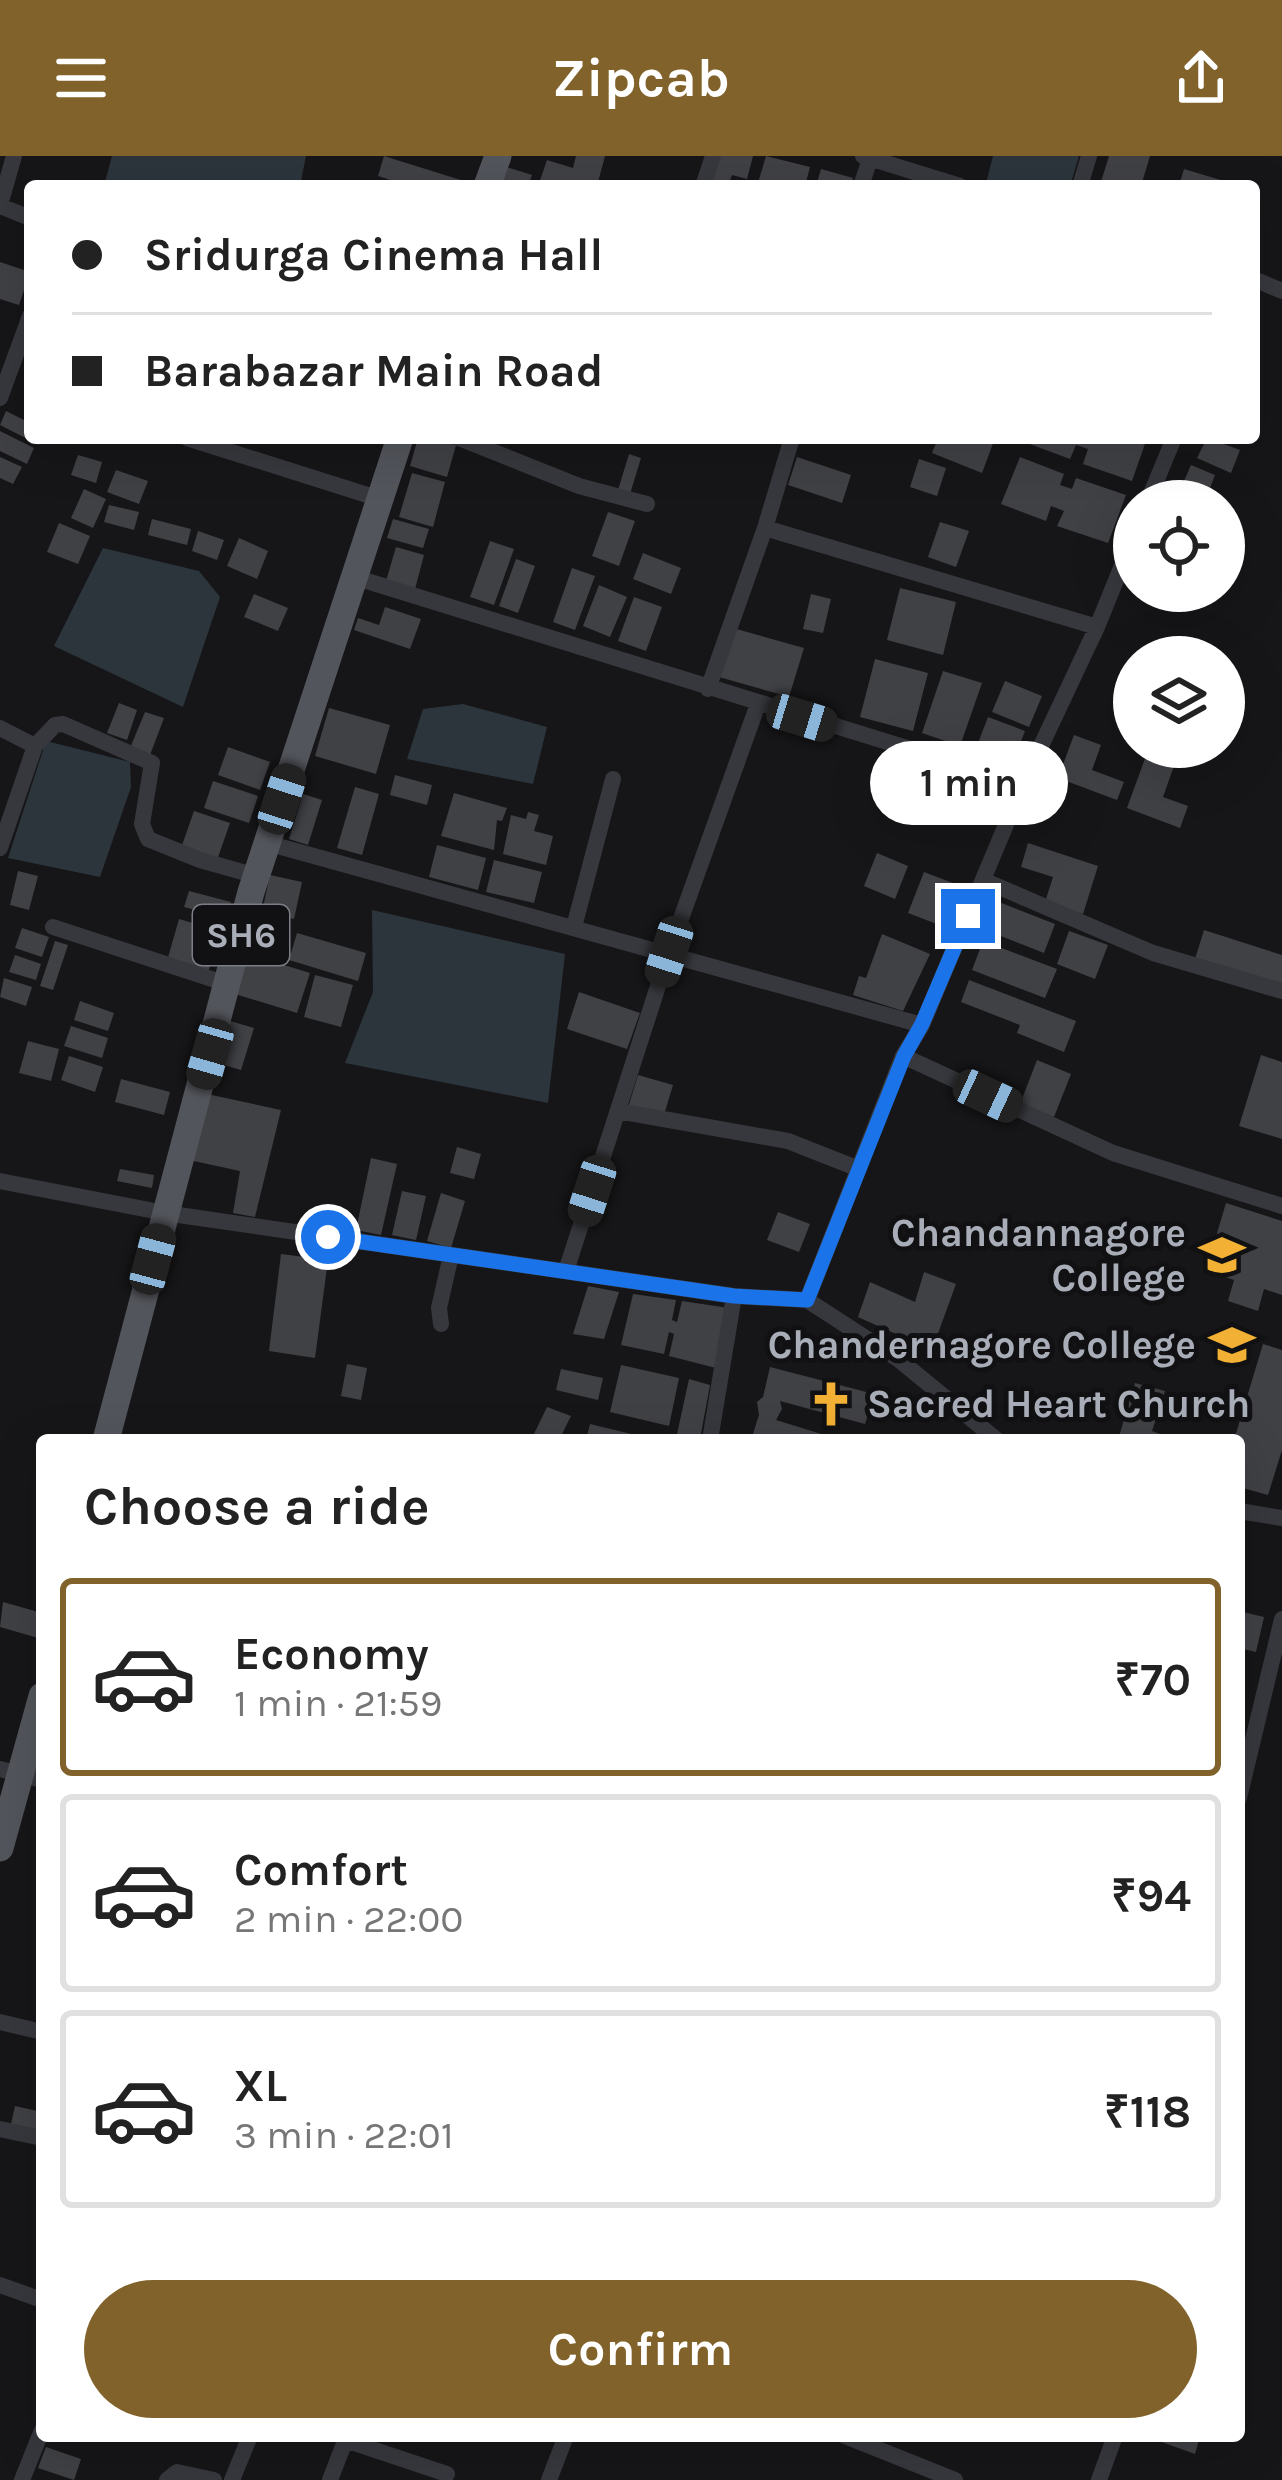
<!DOCTYPE html>
<html lang="en">
<head>
<meta charset="utf-8">
<style>
	:root { --surface:#fff; --page:#f6f6f6; --text:#222; --muted:#767676; --line:#e0e0e0; --accent:#80622a }
	body { margin:0; font-family:Karla,sans-serif; background:var(--page); color:var(--text); height:100vh; display:flex; flex-direction:column; font-size:45px; white-space:nowrap }
	* { box-sizing:border-box; margin:0 }
	p { font-size:39px; color:var(--muted) }
	.icon { flex:none; width:66px; height:66px; fill:none; stroke:currentColor; stroke-width:2; stroke-linecap:round; stroke-linejoin:round }
	.map { position:relative; flex:1; overflow:hidden }
	.details { position:absolute; left:36px; top:1278px; width:1209px; height:1008px; display:flex; flex-direction:column; background:var(--surface); border-radius:12px; box-shadow:0 12px 48px #0002 }
	.details>* { flex:none }
	.guide { position:absolute; left:24px; top:24px; width:1236px; height:264px; border-radius:12px; box-shadow:0 12px 48px #0002; display:grid; align-content:center; height:264px; padding:0 48px; background:var(--surface) }
	.controls { position:absolute; left:1113px; top:324px; display:grid; gap:24px }
	.controls a { display:grid; place-items:center; width:132px; height:132px; border-radius:50%; background:var(--surface); box-shadow:0 12px 48px #0002; font-size:60px }
	.end { position:absolute; width:54px; height:54px; margin:-27px; border:15px solid #1a73e8; background:#fff; box-shadow:0 0 0 6px #fff }
	.from { border-radius:50% }
	.bubble { position:absolute; height:84px; border-radius:42px; background:var(--surface); box-shadow:0 12px 48px #0002; font-size:39px; font-weight:700; line-height:84px; text-align:center }
	.car { position:absolute; width:36px; height:72px; margin:-36px -18px; border-radius:15px; box-shadow:0 0 9px 3px #0007; background:linear-gradient(#222 24%,#8ab4d8 0 40%,#222 0 76%,#8ab4d8 0 86%,#222 0) }
	.guide b { display:flex; align-items:center; gap:42px; height:114px; font-size:45px }
	.guide b+b { border-top:3px solid var(--line) }
	.guide i { width:30px; height:30px; background:var(--text) }
	ul { padding:0; list-style:none }
	li { display:flex; align-items:center; gap:36px; height:198px; margin:0 24px 18px; padding:0 24px; border:6px solid var(--line); border-radius:12px }
	li div { flex:1 }
	li b { display:block; font-size:45px }
	li em { font-style:normal; font-weight:700 }
	li.active { border-color:var(--accent) }
	li>.icon { width:108px; height:108px; stroke-width:1.5 }
	h2 { padding:0 48px; font-size:54px; line-height:144px }
	.button { display:flex; gap:24px; margin-top:auto; padding:24px 48px }
	.button a { flex:1; height:138px; border-radius:72px; background:var(--accent); color:#fff; font-size:48px; font-weight:700; line-height:138px; text-align:center }
	header { display:flex; justify-content:space-between; align-items:center; height:156px; padding:0 48px; background:var(--accent); color:#fff; font-size:54px; font-weight:700 }
	.map>svg:first-child { display:block }
	.water { fill:#2c353c }
	.building { fill:#404145 }
	.lines { fill:none; stroke-linecap:round; stroke-linejoin:round }
	.minor { stroke:#37383d; stroke-width:16 }
	.primary { stroke:#53555c; stroke-width:27 }
	.route { stroke:#1a73e8; stroke-width:15 }
	.labels { text-anchor:middle; dominant-baseline:central; stroke-width:10; stroke-linejoin:round; paint-order:stroke }
	.shield { fill:#111113; stroke:#7b7e86; stroke-width:3 }
	.shield-label { font-size:36px; font-weight:bold; fill:#a8adb8 }
	.poi-label { font-size:39px; font-weight:bold; fill:#a8adb8; stroke:#111113; text-anchor:end }
</style>
</head>
<body>
<header><svg class="icon" aria-label="menu" viewBox="0 0 24 24"><path d="M4 6h16M4 12h16M4 18h16"/></svg>Zipcab<svg class="icon" aria-label="share" viewBox="0 0 24 24"><path d="M12 15V3M7 8l5-5 5 5M5 13v7h14v-7"/></svg></header>
<div class="map">
<svg width="1282" height="2324" viewBox="0 0 1282 2324">
	<rect width="100%" height="100%" fill="#161618"/>
	<!-- water -->
	<path class="water" d="M 112,0 L 306,0 L 300,30 L 104,30 Z
		M 993,0 L 1079,0 L 1070,30 L 986,27 Z
		M 103,392 L 199,415 L 220,441 L 183,551 L 54,490 Z
		M 463,548 L 547,571 L 533,628 L 407,603 L 423,553 Z
		M 46,585 L 130,606 L 131,631 L 100,721 L 8,702 Z
		M 372,754 L 565,798 L 548,947 L 345,907 L 373,836 Z"/>
	<!-- building -->
	<path class="building" d="M 384,0 L 464,25 L 463,30 L 409,30 L 378,20 Z
		M 576,0 L 605,0 L 597,30 L 538,30 L 547,4 L 573,12 Z
		M 718,0 L 753,0 L 747,23 L 732,19 L 728,30 L 709,30 Z
		M 766,0 L 810,11 L 805,30 L 757,30 Z
		M 1109,0 L 1150,0 L 1141,30 L 1100,29 Z
		M 503,10 L 532,19 L 528,30 L 496,30 Z
		M 821,13 L 853,22 L 850,30 L 816,30 Z
		M 1184,13 L 1224,25 L 1223,30 L 1179,30 Z
		M 0,106 L 30,116 L 19,149 L 0,143 Z
		M 6,255 L 30,267 L 30,282 L 42,282 L 39,289 L 0,269 Z
		M 0,275 L 34,292 L 27,308 L 0,295 Z
		M 418,282 L 456,289 L 447,321 L 410,310 Z
		M 938,282 L 995,282 L 982,317 L 932,297 Z
		M 1028,282 L 1147,282 L 1132,325 L 1083,308 L 1088,293 L 1076,289 L 1070,303 L 1027,287 Z
		M 1207,282 L 1240,294 L 1231,317 L 1197,302 Z
		M 629,298 L 641,302 L 630,338 L 618,334 Z
		M 78,299 L 102,306 L 96,327 L 71,319 Z
		M 0,301 L 22,311 L 13,328 L 0,322 Z
		M 797,301 L 851,319 L 842,347 L 788,329 Z
		M 1020,301 L 1064,318 L 1060,329 L 1072,333 L 1076,322 L 1126,339 L 1108,387 L 1057,370 L 1064,355 L 1051,350 L 1046,365 L 1001,348 Z
		M 919,303 L 946,312 L 937,340 L 910,331 Z
		M 1191,309 L 1215,319 L 1205,345 L 1177,341 Z
		M 116,314 L 148,325 L 139,348 L 107,336 Z
		M 412,317 L 445,326 L 433,371 L 399,361 Z
		M 84,333 L 106,343 L 93,372 L 71,362 Z
		M 109,349 L 139,356 L 134,374 L 104,366 Z
		M 608,356 L 635,365 L 619,410 L 592,400 Z
		M 152,363 L 191,373 L 187,389 L 148,379 Z
		M 393,363 L 429,373 L 423,392 L 387,382 Z
		M 940,366 L 969,375 L 956,411 L 928,401 Z
		M 59,367 L 90,380 L 78,408 L 47,396 Z
		M 198,375 L 224,384 L 217,404 L 192,395 Z
		M 239,382 L 268,395 L 257,423 L 227,410 Z
		M 490,385 L 514,393 L 494,449 L 470,441 Z
		M 396,391 L 424,399 L 415,433 L 386,425 Z
		M 643,397 L 681,412 L 671,438 L 633,423 Z
		M 516,403 L 535,410 L 518,457 L 499,450 Z
		M 572,412 L 595,420 L 575,474 L 553,466 Z
		M 599,429 L 627,441 L 610,481 L 583,470 Z
		M 900,432 L 956,446 L 943,499 L 887,484 Z
		M 254,438 L 288,452 L 278,475 L 244,461 Z
		M 811,438 L 831,443 L 823,477 L 803,473 Z
		M 634,441 L 662,451 L 646,495 L 618,485 Z
		M 385,451 L 421,463 L 410,493 L 354,474 L 358,462 L 379,469 Z
		M 733,472 L 804,492 L 789,541 L 719,521 Z
		M 875,503 L 928,517 L 913,575 L 860,561 Z
		M 943,515 L 982,527 L 960,590 L 922,577 Z
		M 1005,525 L 1042,540 L 1029,571 L 992,556 Z
		M 119,547 L 137,554 L 127,584 L 107,577 Z
		M 329,552 L 390,569 L 376,618 L 315,600 Z
		M 145,556 L 164,562 L 150,599 L 130,592 Z
		M 988,561 L 1025,575 L 1012,609 L 975,595 Z
		M 1074,579 L 1101,589 L 1092,614 L 1124,626 L 1117,644 L 1058,622 Z
		M 228,591 L 270,606 L 260,634 L 218,619 Z
		M 1147,597 L 1175,607 L 1163,641 L 1188,650 L 1180,672 L 1127,652 Z
		M 395,619 L 432,629 L 427,649 L 390,639 Z
		M 213,625 L 258,640 L 249,667 L 204,652 Z
		M 355,631 L 379,638 L 362,699 L 337,692 Z
		M 454,637 L 507,652 L 502,665 L 497,664 L 494,694 L 441,680 Z
		M 303,638 L 322,644 L 308,689 L 289,683 Z
		M 194,655 L 230,667 L 216,707 L 180,695 Z
		M 528,656 L 539,659 L 534,675 L 553,680 L 546,709 L 503,698 L 511,659 L 526,663 Z
		M 1028,687 L 1098,710 L 1083,758 L 1045,746 L 1053,721 L 1021,711 Z
		M 437,689 L 486,702 L 478,734 L 429,721 Z
		M 877,697 L 908,710 L 895,743 L 864,730 Z
		M 494,704 L 542,716 L 534,747 L 486,736 Z
		M 18,715 L 38,720 L 29,754 L 10,749 Z
		M 924,716 L 958,729 L 942,770 L 908,757 Z
		M 270,719 L 302,726 L 294,763 L 262,756 Z
		M 189,735 L 231,746 L 226,762 L 184,751 Z
		M 999,746 L 1055,768 L 1044,797 L 988,775 Z
		M 179,763 L 220,775 L 208,817 L 167,805 Z
		M 261,768 L 289,777 L 282,797 L 254,787 Z
		M 22,772 L 49,781 L 42,801 L 15,792 Z
		M 1204,774 L 1282,799 L 1282,828 L 1195,803 Z
		M 1069,775 L 1108,789 L 1095,823 L 1057,808 Z
		M 297,777 L 366,797 L 358,825 L 289,804 Z
		M 882,778 L 930,798 L 903,855 L 853,839 L 859,820 L 866,822 Z
		M 55,785 L 68,789 L 53,834 L 40,830 Z
		M 983,785 L 1057,813 L 1045,842 L 972,814 Z
		M 248,798 L 310,817 L 297,857 L 235,838 Z
		M 15,799 L 41,808 L 36,824 L 9,816 Z
		M 315,819 L 353,829 L 341,871 L 304,861 Z
		M 4,822 L 32,831 L 26,850 L 0,841 Z
		M 969,824 L 1076,865 L 1064,896 L 1017,877 L 1020,869 L 961,846 Z
		M 579,836 L 640,857 L 627,893 L 567,873 Z
		M 80,845 L 114,857 L 108,875 L 74,864 Z
		M 230,865 L 254,872 L 241,914 L 217,907 Z
		M 71,870 L 108,882 L 102,902 L 64,890 Z
		M 28,885 L 59,893 L 51,925 L 19,917 Z
		M 1261,899 L 1282,906 L 1282,983 L 1239,970 Z
		M 69,900 L 103,911 L 95,936 L 61,924 Z
		M 1037,904 L 1071,918 L 1054,961 L 1020,948 Z
		M 638,919 L 673,929 L 663,962 L 628,952 Z
		M 121,923 L 170,936 L 164,959 L 115,946 Z
		M 207,938 L 281,954 L 255,1061 L 233,1057 L 240,1015 L 189,1004 Z
		M 457,991 L 481,998 L 474,1023 L 450,1017 Z
		M 371,1002 L 397,1008 L 381,1079 L 356,1074 Z
		M 120,1013 L 154,1019 L 152,1032 L 117,1025 Z
		M 402,1035 L 426,1040 L 416,1084 L 392,1079 Z
		M 441,1037 L 465,1045 L 451,1092 L 427,1085 Z
		M 1226,1047 L 1282,1065 L 1282,1139 L 1264,1133 L 1258,1155 L 1228,1145 L 1234,1124 L 1206,1114 Z
		M 778,1056 L 810,1068 L 799,1096 L 767,1084 Z
		M 281,1098 L 328,1104 L 315,1202 L 269,1195 Z
		M 924,1116 L 956,1128 L 932,1194 L 858,1161 L 870,1126 L 915,1146 Z
		M 588,1130 L 619,1136 L 604,1183 L 573,1178 Z
		M 633,1138 L 676,1144 L 672,1164 L 677,1166 L 682,1145 L 729,1152 L 716,1212 L 669,1200 L 674,1178 L 669,1176 L 664,1198 L 621,1189 Z
		M 1263,1188 L 1282,1194 L 1282,1294 L 1268,1339 L 1239,1331 L 1239,1284 L 1234,1284 Z
		M 347,1208 L 367,1212 L 361,1244 L 341,1240 Z
		M 621,1209 L 679,1222 L 669,1270 L 610,1256 Z
		M 770,1211 L 874,1238 L 865,1268 L 780,1245 L 782,1253 L 776,1264 L 841,1284 L 751,1284 L 759,1259 L 757,1246 L 763,1241 Z
		M 561,1213 L 603,1222 L 598,1244 L 556,1234 Z
		M 689,1223 L 710,1229 L 700,1283 L 677,1278 Z
		M 1135,1227 L 1165,1235 L 1152,1275 L 1176,1284 L 1118,1284 Z
		M 547,1251 L 571,1260 L 559,1284 L 531,1284 Z
		M 590,1268 L 648,1282 L 648,1284 L 586,1284 Z
		M 3,1446 L 42,1457 L 38,1482 L 0,1471 Z
		M 1239,1455 L 1264,1461 L 1256,1496 L 1239,1492 Z
		M 15,1950 L 42,1956 L 42,1975 L 11,1968 Z
		M 1145,2280 L 1200,2280 L 1195,2298 Z
		M 46,2291 L 81,2303 L 74,2324 L 38,2312 Z"/>
	<g class="lines">
		<!-- minor -->
		<path class="minor" d="M 863,0 L 960,30
			M 703,30 L 713,0
			M 861,30 L 871,0
			M 1080,30 L 1089,0
			M 0,49 L 14,0
			M 0,50 L 30,62
			M 1254,123 L 1282,135
			M 0,242 L 30,160
			M 187,282 L 380,343
			M 459,282 L 579,330 L 647,348
			M 792,282 L 765,372 L 1097,471
			M 1148,345 L 1174,282
			M 354,421 L 1023,628
			M 708,533 L 765,372
			M 0,572 L 35,590
			M 267,687 L 922,869
			M 0,692 L 35,590 L 55,569 L 63,568 L 152,607 L 142,668 L 148,683 L 200,704 L 257,720
			M 983,724 L 1153,797 L 1282,835
			M 53,771 L 230,829
			M 574,771 L 613,623
			M 903,900 L 1113,997 L 1282,1050
			M 618,955 L 788,985 L 859,1013
			M 0,1025 L 165,1057 L 734,1140 L 807,1144 L 898,1203 L 997,1284
			M 566,1115 L 669,796 L 758,548
			M 807,1144 L 903,900 L 922,869 L 1023,628 L 1097,471 L 1134,380
			M 441,1168 L 439,1152 L 451,1099
			M 710,1284 L 734,1140
			M 1239,1355 L 1282,1362
			M 0,1613 L 42,1624
			M 1239,1642 L 1282,1463
			M 0,1866 L 42,1876
			M 0,1973 L 42,1982
			M 0,2129 L 42,2144
			M 845,2280 L 955,2324
			M 345,2284 L 447,2318
			M 22,2324 L 42,2274
			M 167,2324 L 177,2316 L 214,2324
			M 232,2324 L 250,2280
			M 330,2324 L 347,2280
			M 549,2324 L 566,2280
			M 1099,2324 L 1115,2280"/>
		<!-- primary -->
		<path class="primary" d="M 487,30 L 498,0
			M 106,1284 L 251,736 L 400,282
			M 0,1692 L 42,1540"/>
	</g>
	<g class="lines">
		<!-- route -->
		<path class="route" d="M 328,1081 L 734,1140 L 807,1144 L 904,900 L 922,868 L 968,760"/>
	</g>
	<!-- icons -->
	<defs>
		<g id="university-bare" transform="scale(3.6)"><path d="M0-5L7-2L0 1L-7-2ZM-4 1L0 2.5L4 1V4Q0 6-4 4Z" fill="#f2b134" stroke="#111113" stroke-width="2.5" paint-order="stroke"/></g>
		<g id="church-bare" transform="scale(3.6)"><path d="M-1.2-6h2.4v3.5h3.3v2.4h-3.3V6h-2.4V-.1h-3.3v-2.4h3.3Z" fill="#f2b134" stroke="#111113" stroke-width="2.5" paint-order="stroke"/></g>
	</defs>
	<g fill-rule="evenodd">
		<use href="#university-bare" x="1222" y="1099"/>
		<use href="#university-bare" x="1232" y="1189"/>
		<use href="#church-bare" x="831" y="1248"/>
	</g>
	<g class="labels">
		<!-- shield labels -->
		<rect class="shield" x="193" y="749" width="96" height="60" rx="9"/>
		<g class="shield-label">
			<text x="241" y="779">SH6</text>
		</g>
		<!-- poi labels -->
		<g class="poi-label">
			<text x="1186" y="1077">Chandannagore<tspan x="1186" dy="45">College</tspan></text>
			<text x="1196" y="1189">Chandernagore College</text>
			<text x="867" y="1248" text-anchor="start">Sacred Heart Church</text>
		</g>
	</g>
</svg>
<div class="controls">
<a><svg class="icon" aria-label="locate" viewBox="0 0 24 24"><circle cx="12" cy="12" r="6"/><path d="M12 2v4M12 18v4M2 12h4M18 12h4"/></svg></a>
<a><svg class="icon" aria-label="layers" viewBox="0 0 24 24"><path d="M12 4l9 5-9 5-9-5zM3 14l9 5 9-5"/></svg></a>
</div>
<i class="end from" style="left:328px;top:1081px"></i>
<i class="end" style="left:968px;top:760px"></i>
<div class="bubble" style="left:870px;top:585px;width:198px">1 min</div>
<i class="car" style="left:802px;top:562px;rotate:107deg"></i>
<i class="car" style="left:282px;top:643px;rotate:18deg"></i>
<i class="car" style="left:669px;top:796px;rotate:198deg"></i>
<i class="car" style="left:210px;top:898px;rotate:196deg"></i>
<i class="car" style="left:988px;top:940px;rotate:115deg"></i>
<i class="car" style="left:592px;top:1035px;rotate:198deg"></i>
<i class="car" style="left:153px;top:1103px;rotate:15deg"></i>
<div class="guide">
<b><i class="from"></i>Sridurga Cinema Hall</b>
<b><i></i>Barabazar Main Road</b>
</div>
<section class="details">
<h2>Choose a ride</h2>
<ul>
<li class="active"><svg class="icon" aria-label="car" viewBox="0 0 24 24"><path d="M5 17H2v-5l4-1 3-4h7l3 4 3 1v5h-3M9 17h6M6 11h13"/><circle cx="7" cy="17" r="2"/><circle cx="17" cy="17" r="2"/></svg><div><b>Economy</b><p>1 min · 21:59</p></div><em>₹70</em></li>
<li><svg class="icon" aria-label="car" viewBox="0 0 24 24"><path d="M5 17H2v-5l4-1 3-4h7l3 4 3 1v5h-3M9 17h6M6 11h13"/><circle cx="7" cy="17" r="2"/><circle cx="17" cy="17" r="2"/></svg><div><b>Comfort</b><p>2 min · 22:00</p></div><em>₹94</em></li>
<li><svg class="icon" aria-label="car" viewBox="0 0 24 24"><path d="M5 17H2v-5l4-1 3-4h7l3 4 3 1v5h-3M9 17h6M6 11h13"/><circle cx="7" cy="17" r="2"/><circle cx="17" cy="17" r="2"/></svg><div><b>XL</b><p>3 min · 22:01</p></div><em>₹118</em></li>
</ul>
<div class="button"><a>Confirm</a></div>
</section>
</div>
</body>
</html>
